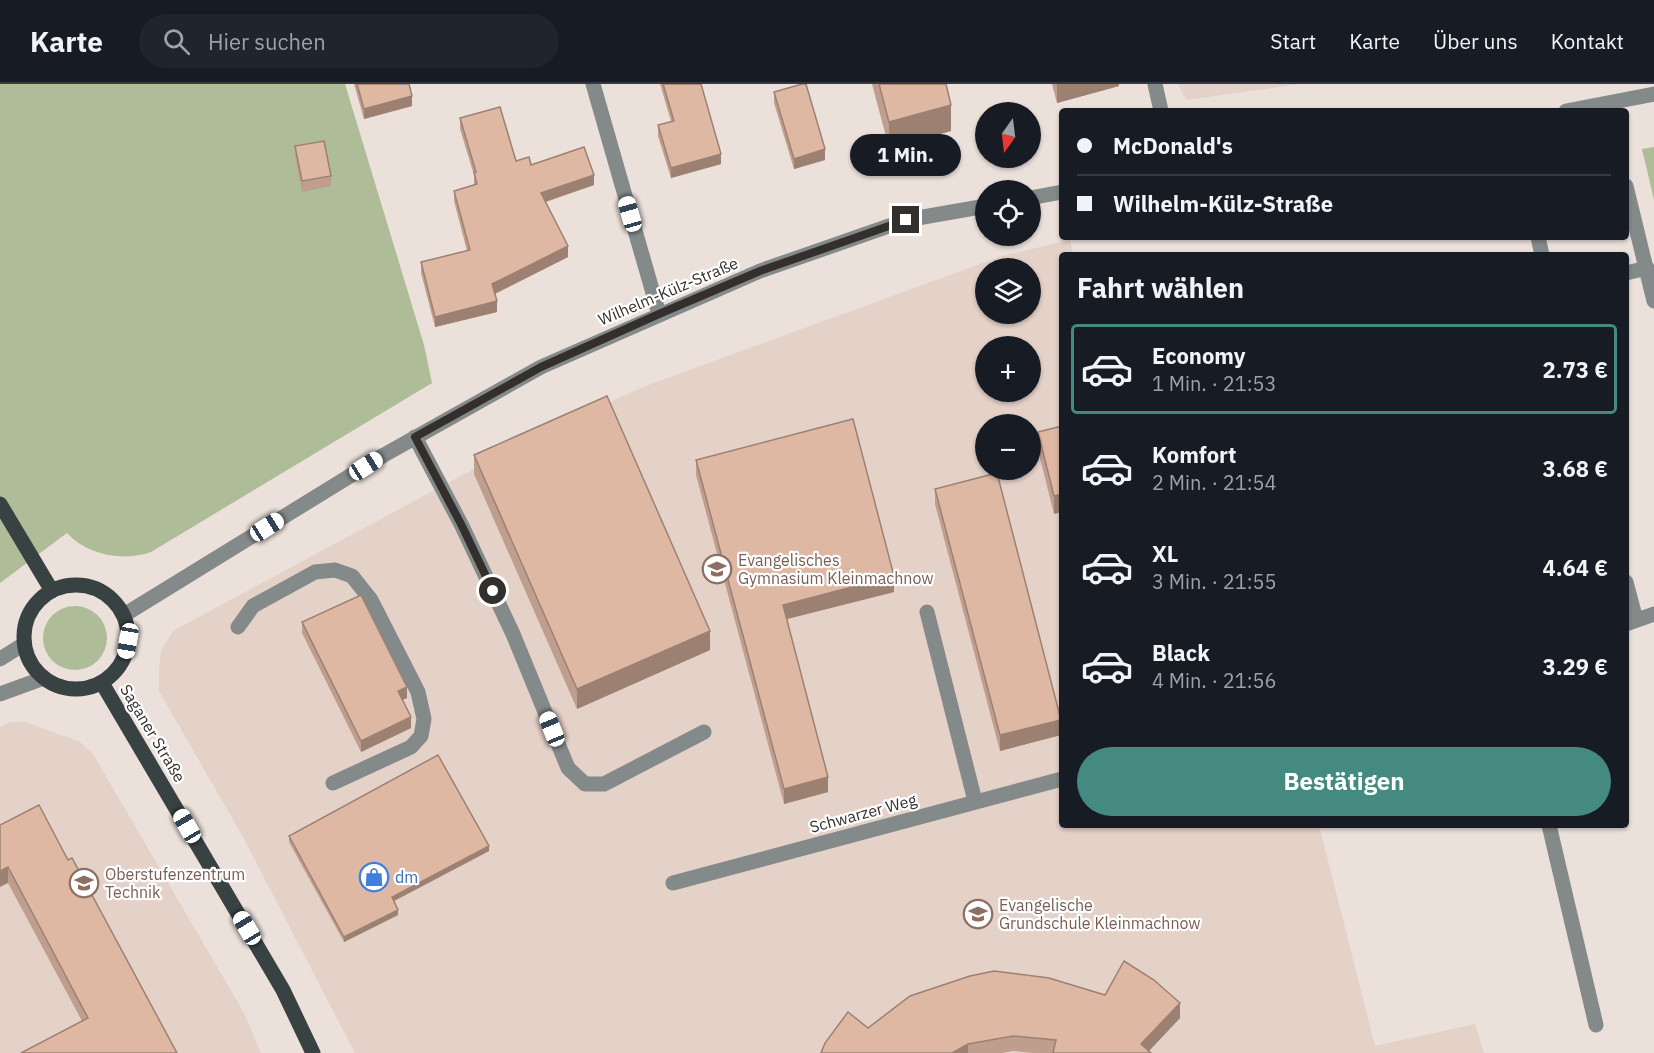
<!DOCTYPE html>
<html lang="de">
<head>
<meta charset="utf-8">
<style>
	:root { --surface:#171b24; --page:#20242c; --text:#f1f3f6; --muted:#9ea1a6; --line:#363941; --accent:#448a80 }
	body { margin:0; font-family:"IBM Plex Sans",sans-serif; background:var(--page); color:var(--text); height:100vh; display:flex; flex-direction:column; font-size:22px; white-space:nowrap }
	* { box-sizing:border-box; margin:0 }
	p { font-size:20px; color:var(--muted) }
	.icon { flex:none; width:33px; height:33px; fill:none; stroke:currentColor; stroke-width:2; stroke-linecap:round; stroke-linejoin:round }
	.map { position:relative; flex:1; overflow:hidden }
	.drawer { position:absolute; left:1059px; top:168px; width:570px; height:576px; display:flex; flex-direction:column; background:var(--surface); border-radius:6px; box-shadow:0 2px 4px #0004 }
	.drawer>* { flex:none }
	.banner { position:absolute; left:1059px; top:24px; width:570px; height:132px; border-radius:6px; box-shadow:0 2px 4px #0004; display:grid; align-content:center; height:132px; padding:0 18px; background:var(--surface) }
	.needle { width:39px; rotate:194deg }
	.controls { position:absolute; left:975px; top:18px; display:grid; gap:12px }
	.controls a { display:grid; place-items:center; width:66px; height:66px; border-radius:50%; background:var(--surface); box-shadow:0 2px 4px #0004; font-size:30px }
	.end { position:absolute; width:27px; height:27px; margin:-14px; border:8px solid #332f2d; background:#fff; box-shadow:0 0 0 3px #fff }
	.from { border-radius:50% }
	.bubble { position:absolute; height:42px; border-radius:21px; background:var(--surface); box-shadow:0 2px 4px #0004; font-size:20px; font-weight:700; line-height:42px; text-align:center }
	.car { position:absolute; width:18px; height:36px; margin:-18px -9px; border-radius:8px; box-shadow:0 0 4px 2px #0007; background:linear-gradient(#fff 24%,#345 0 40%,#fff 0 76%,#345 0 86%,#fff 0) }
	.banner b { display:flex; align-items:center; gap:21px; height:57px; font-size:22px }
	.banner b+b { border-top:2px solid var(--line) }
	.banner i { width:15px; height:15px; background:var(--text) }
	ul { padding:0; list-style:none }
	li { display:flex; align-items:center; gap:18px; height:90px; margin:0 12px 9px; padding:0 6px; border:3px solid transparent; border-radius:6px }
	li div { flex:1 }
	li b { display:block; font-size:22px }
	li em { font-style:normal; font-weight:700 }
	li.active { border-color:var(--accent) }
	li>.icon { width:54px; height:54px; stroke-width:1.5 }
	h2 { padding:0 18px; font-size:27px; line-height:72px }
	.cta { display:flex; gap:12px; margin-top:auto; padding:12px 18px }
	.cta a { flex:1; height:69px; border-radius:36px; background:var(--accent); color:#fff; font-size:24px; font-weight:700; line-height:69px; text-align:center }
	header { display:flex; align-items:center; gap:36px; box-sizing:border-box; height:84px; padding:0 30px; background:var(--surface); border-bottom:2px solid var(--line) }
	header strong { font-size:28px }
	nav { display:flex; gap:33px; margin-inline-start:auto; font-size:21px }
	.search { width:420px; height:54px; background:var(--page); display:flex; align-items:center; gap:15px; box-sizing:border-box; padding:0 21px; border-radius:33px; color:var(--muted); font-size:22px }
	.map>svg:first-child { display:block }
	.built { fill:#e4d1c8; fill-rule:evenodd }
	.green { fill:#aebc98 }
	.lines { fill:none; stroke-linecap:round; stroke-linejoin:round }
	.minor { stroke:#84898a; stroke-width:15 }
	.major { stroke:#394243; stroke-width:15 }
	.wall { fill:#c09e8d }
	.shaded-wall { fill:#9c8173 }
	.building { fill:#dfb8a4; stroke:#9c8173; stroke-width:1.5 }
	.route { stroke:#332f2d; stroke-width:8 }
	.labels { text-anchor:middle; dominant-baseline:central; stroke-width:4.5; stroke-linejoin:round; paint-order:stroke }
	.street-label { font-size:16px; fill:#332f2d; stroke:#fff }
	.education-label { font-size:16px; fill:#785e54; stroke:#fff; text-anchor:start }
	.shop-label { font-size:16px; fill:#366cbe; stroke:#fff; text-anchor:start }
</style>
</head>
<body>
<header>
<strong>Karte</strong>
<div class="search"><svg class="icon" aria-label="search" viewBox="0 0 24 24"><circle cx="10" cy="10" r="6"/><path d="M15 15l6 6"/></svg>Hier suchen</div>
<nav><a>Start</a><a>Karte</a><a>Über uns</a><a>Kontakt</a></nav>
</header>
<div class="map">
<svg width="1654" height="969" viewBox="0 0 1654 969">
	<rect width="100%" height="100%" fill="#ebe0da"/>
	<!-- built -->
	<path class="built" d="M 1178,0 L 1300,0 L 1186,16 Z
		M 1070,156 L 1073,171 L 1062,171 L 1062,741 L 1319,741 L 1375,962 L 1475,940 L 1484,969 L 355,969 L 243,753 L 159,607 L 159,587 L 161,567 L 173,547 L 535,352 L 643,303 L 1002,172 ZM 986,184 L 1030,184 L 1030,230 L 986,230 ZM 986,262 L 1030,262 L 1030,308 L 986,308 ZM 986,340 L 1030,340 L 1030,386 L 986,386 Z
		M 11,638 L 26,638 L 80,658 L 93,670 L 244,929 L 261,969 L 0,969 L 0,643 Z"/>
	<!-- green -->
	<path class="green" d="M 0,0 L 345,0 L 424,261 L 432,299 L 151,468 C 123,478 87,471 67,449 L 0,499 Z
		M 1654,63 L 1654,116 L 1642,65 Z
		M43 554a32 32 0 1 1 64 0a32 32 0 1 1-64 0Z"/>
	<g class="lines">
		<!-- minor -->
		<path class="minor" d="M 593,0 L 659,230
			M 1155,0 L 1161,27
			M 1566,27 L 1654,10
			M 1626,102 L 1654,217
			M 1030,114 L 1062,108
			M 1538,153 L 1542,171
			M 1626,189 L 1647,184
			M 415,353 L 462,442 L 513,550 L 568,684 L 585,700 L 604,700 L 704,648
			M 1626,498 L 1636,536
			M 927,528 L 975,717
			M 124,531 L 384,371 L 541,283 L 760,187 L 906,136 L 986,122
			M 1626,540 L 1654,530
			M 238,543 L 253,522 L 315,488 L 335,486 L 352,492 L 371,516 L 418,608 L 424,635 L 421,652 L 411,663 L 333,699
			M 0,575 L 24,560
			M 0,610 L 44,594
			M 1549,741 L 1596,941
			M 673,799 L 1062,695"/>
		<!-- major -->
		<path class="major" d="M 0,420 L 52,507
			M24 553a52 52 0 1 1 104 0a52 52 0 1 1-104 0Z
			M 102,599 L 283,906 L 313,969"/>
	</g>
	<!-- wall -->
	<path class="wall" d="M 354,0 L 409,0 L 412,22 L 364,35 Z
		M 660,0 L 701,0 L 721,80 L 671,94 L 658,52 L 658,41 L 671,37 Z
		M 872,0 L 946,0 L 951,47 L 889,64 Z
		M 1052,0 L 1119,0 L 1119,2 L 1057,19 Z
		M 774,8 L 825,76 L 794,85 L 774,19 Z
		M 460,34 L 516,77 L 594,101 L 546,118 L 568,173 L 495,210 L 497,228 L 435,243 L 421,189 L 421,178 L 467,167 L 454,117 L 454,107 L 474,101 L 474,91 L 460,45 Z
		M 295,62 L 331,92 L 331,102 L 302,108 L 295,72 Z
		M 1062,342 L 1054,430 L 1038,366 L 1038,348 Z
		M 474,371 L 710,566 L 577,625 L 474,390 Z
		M 696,376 L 894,508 L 787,535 L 828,708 L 784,720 L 696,391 Z
		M 935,405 L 1061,651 L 1000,667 L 935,420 Z
		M 302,538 L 407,614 L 402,616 L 411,644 L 361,668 L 302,549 Z
		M 0,741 L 68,776 L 177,969 L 82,937 L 8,799 Z
		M 289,752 L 489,767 L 394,817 L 398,831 L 344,858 L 289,758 Z
		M 1180,934 L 1149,967 L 1151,969 L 1033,969 L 1013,967 L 1002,969 L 821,969 L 868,944 Z"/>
	<!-- shaded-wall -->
	<path class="shaded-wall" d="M 1057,0 L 1119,0 L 1119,2 L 1057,19 Z
		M 412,12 L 412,22 L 364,35 L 364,25 Z
		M 951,21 L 951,47 L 889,64 L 889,38 Z
		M 825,65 L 825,76 L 794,85 L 794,75 Z
		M 721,70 L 721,80 L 671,94 L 671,84 Z
		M 594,91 L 594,101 L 541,119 L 541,109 Z
		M 568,162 L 568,173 L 492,211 L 492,200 Z
		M 497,217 L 497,228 L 435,243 L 435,233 Z
		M 1062,410 L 1062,428 L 1054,430 L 1054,412 Z
		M 894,492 L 894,508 L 783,536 L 783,521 Z
		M 710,547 L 710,566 L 577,625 L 577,605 Z
		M 407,603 L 407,614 L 398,618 L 398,607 Z
		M 411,633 L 411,644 L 361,668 L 361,657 Z
		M 1061,636 L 1061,651 L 1000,667 L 1000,651 Z
		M 828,693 L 828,708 L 784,720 L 784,705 Z
		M 489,762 L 489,767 L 392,818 L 392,813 Z
		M 8,783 L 8,799 L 0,803 L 0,787 Z
		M 398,826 L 398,831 L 344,858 L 344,853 Z
		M 1180,919 L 1180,934 L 1147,969 L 1141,960 Z
		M 968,960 L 968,969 L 952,969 Z"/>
	<!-- building -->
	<path class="building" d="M 357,0 L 409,0 L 412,12 L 364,25 Z
		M 663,0 L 701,0 L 721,70 L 671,84 L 658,41 L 674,37 Z
		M 802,0 L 806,0 L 825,65 L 794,75 L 774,8 Z
		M 879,0 L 946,0 L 951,21 L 889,38 Z
		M 500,23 L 516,77 L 529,73 L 531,81 L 584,63 L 594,91 L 541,109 L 568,162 L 492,200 L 497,217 L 435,233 L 421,178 L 470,166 L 454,107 L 477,100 L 474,88 L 476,88 L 460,34 Z
		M 324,57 L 331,92 L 302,97 L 295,62 Z
		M 607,312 L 710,547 L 577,605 L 474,371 Z
		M 853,335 L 894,492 L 783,521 L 828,693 L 784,705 L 696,376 Z
		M 1062,342 L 1062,410 L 1054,412 L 1038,348 Z
		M 997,389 L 1061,636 L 1000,651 L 935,405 Z
		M 361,511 L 407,603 L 398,607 L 411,633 L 361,657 L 302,538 Z
		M 438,671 L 489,762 L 392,813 L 398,826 L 344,853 L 289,752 Z
		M 39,721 L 68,776 L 72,774 L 177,969 L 21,969 L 88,934 L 8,783 L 0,787 L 0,741 Z
		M 1124,877 L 1154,896 L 1180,919 L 1141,960 L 1151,969 L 1053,969 L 1056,956 L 1013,952 L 968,960 L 952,969 L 821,969 L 825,959 L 848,928 L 868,944 L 910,912 L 970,892 L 994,887 L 1049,894 L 1105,911 Z"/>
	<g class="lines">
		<!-- route -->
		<path class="route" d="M 493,507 L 462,442 L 415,353 L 541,283 L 659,230 L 760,187 L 906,136"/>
	</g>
	<!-- icons -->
	<defs>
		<g id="school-ring" transform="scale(1.5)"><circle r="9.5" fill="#fff" stroke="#8d6e63" stroke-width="1.5"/><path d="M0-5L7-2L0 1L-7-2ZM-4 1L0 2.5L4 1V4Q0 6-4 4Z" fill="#8d6e63"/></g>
		<g id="shop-ring" transform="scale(1.5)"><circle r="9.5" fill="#fff" stroke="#3f7fe0" stroke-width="1.5"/><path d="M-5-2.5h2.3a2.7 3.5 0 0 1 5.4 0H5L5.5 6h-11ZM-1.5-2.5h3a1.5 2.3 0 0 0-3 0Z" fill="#3f7fe0"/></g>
	</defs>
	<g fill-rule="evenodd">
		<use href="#school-ring" x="717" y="485"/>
		<use href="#shop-ring" x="374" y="793"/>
		<use href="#school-ring" x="84" y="799"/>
		<use href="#school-ring" x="978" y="830"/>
	</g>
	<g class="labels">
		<!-- street labels -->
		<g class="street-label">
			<text transform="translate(668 207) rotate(-23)">Wilhelm-Külz-Straße</text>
			<text transform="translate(153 649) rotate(59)">Saganer Straße</text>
			<text transform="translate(863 729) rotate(-15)">Schwarzer Weg</text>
		</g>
		<!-- education labels -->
		<g class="education-label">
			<text x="738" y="476">Evangelisches<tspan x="738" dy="18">Gymnasium Kleinmachnow</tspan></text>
			<text x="105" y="790">Oberstufenzentrum<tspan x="105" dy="18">Technik</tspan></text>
			<text x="999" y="821">Evangelische<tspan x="999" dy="18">Grundschule Kleinmachnow</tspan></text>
		</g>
		<!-- shop labels -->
		<g class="shop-label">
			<text x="395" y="793">dm</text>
		</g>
	</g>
</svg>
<div class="controls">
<a><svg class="needle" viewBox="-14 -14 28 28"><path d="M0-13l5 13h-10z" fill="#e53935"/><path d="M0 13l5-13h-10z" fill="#9ea1a6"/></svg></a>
<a><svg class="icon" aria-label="locate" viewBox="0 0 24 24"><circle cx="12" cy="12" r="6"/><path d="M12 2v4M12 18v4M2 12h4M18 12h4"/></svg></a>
<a><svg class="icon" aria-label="layers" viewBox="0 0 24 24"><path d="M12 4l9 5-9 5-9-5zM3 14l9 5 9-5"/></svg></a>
<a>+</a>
<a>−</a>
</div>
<i class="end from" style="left:493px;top:507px"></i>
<i class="end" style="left:906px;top:136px"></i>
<div class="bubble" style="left:850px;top:50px;width:111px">1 Min.</div>
<i class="car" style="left:630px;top:130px;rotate:344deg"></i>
<i class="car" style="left:366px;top:382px;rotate:58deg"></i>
<i class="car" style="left:267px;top:443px;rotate:58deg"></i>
<i class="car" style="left:128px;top:557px;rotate:190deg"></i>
<i class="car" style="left:552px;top:645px;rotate:338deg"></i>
<i class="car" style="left:187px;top:742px;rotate:330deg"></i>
<i class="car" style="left:247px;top:844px;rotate:329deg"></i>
<div class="banner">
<b><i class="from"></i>McDonald's</b>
<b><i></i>Wilhelm-Külz-Straße</b>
</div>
<section class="drawer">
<h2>Fahrt wählen</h2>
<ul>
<li class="active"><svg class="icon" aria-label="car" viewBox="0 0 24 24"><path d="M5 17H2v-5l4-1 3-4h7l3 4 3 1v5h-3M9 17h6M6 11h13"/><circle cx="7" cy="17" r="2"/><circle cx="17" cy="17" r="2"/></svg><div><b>Economy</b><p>1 Min. · 21:53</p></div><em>2.73 €</em></li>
<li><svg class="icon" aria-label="car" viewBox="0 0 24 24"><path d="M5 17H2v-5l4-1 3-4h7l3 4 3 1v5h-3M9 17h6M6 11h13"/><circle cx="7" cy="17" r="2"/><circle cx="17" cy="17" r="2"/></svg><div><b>Komfort</b><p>2 Min. · 21:54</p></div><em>3.68 €</em></li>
<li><svg class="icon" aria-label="car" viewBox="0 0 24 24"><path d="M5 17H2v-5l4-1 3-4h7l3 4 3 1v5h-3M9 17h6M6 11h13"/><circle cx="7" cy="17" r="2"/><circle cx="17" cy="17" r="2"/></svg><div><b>XL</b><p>3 Min. · 21:55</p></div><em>4.64 €</em></li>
<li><svg class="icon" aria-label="car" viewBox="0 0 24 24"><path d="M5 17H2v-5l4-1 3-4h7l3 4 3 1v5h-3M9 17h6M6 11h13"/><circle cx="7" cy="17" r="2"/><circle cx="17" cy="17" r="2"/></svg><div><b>Black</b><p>4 Min. · 21:56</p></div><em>3.29 €</em></li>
</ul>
<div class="cta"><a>Bestätigen</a></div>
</section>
</div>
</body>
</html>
